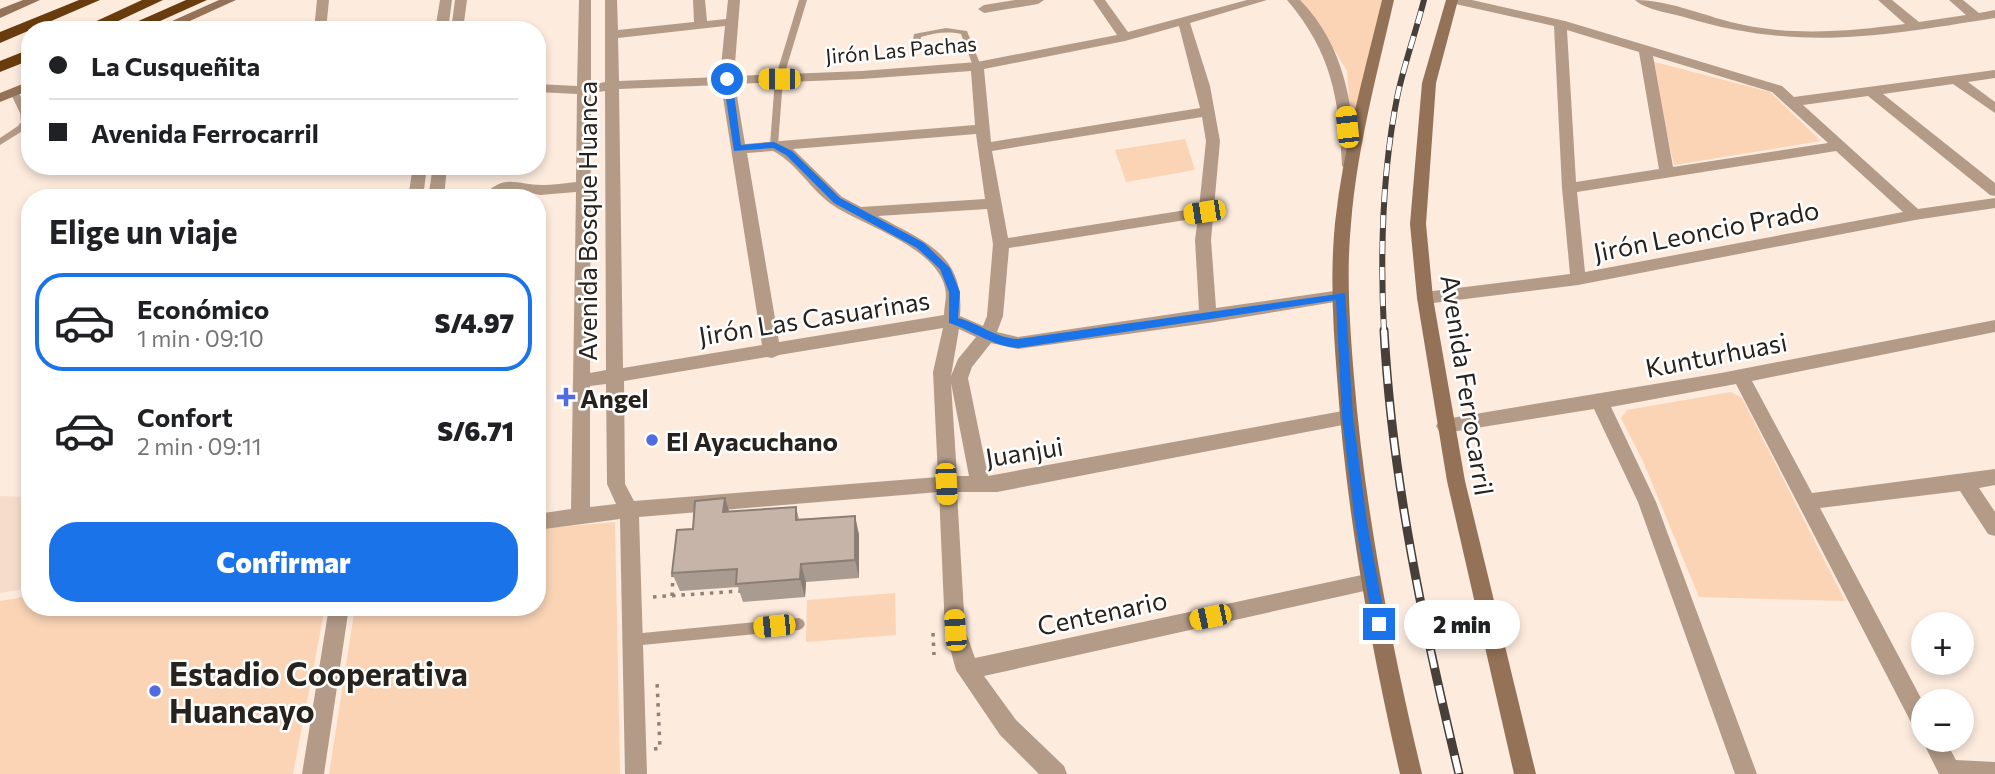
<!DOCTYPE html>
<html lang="es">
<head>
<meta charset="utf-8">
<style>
	:root { --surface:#fff; --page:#f6f6f6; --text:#202124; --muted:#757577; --line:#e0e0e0; --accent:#1a73e8 }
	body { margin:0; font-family:Commissioner,sans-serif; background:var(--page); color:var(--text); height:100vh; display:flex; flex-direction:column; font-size:26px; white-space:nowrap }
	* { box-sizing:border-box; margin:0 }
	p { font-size:23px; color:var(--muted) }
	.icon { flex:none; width:38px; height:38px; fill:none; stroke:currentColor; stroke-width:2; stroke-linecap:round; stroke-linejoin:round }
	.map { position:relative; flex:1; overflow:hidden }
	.side { position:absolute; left:21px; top:189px; width:525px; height:427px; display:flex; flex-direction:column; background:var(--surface); border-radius:28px; box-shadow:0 4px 10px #0003 }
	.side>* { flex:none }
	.top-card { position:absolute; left:21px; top:21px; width:525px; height:154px; border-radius:28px; box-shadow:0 4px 10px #0003; display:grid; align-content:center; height:154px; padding:0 28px; background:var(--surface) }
	.tools { position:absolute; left:1911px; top:612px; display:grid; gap:14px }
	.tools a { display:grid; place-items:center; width:63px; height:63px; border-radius:50%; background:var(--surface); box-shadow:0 4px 10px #0003; font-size:35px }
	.end { position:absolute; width:32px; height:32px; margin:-16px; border:9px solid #1a73e8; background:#fff; box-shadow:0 0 0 4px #fff }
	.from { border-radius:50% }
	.bubble { position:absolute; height:49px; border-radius:24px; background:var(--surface); box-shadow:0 4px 10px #0003; font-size:23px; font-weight:800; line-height:49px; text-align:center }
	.car { position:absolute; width:21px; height:42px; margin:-21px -10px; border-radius:9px; box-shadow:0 0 5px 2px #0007; background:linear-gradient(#f5c518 24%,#345 0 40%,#f5c518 0 76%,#345 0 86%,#f5c518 0) }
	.top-card b { display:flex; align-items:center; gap:24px; height:66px; font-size:26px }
	.top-card b+b { border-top:2px solid var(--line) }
	.top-card i { width:18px; height:18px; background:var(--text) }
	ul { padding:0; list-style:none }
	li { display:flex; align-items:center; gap:21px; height:98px; margin:0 14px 10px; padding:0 14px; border:4px solid transparent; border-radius:28px }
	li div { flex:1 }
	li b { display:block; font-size:26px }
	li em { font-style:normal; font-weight:800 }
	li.selected { border-color:var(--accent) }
	li>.icon { width:63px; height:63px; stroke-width:1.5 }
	h2 { padding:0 28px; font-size:32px; line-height:84px }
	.primary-button { display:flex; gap:14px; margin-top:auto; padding:14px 28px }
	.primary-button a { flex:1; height:80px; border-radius:28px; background:var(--accent); color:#fff; font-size:28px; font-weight:800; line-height:80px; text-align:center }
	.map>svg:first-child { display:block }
	.built { fill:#f6ddcb }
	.green { fill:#fad4b5 }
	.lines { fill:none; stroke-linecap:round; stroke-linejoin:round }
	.path { stroke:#8d8279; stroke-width:3.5; stroke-dasharray:3.5 6; stroke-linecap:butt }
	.lane { fill:#b39b88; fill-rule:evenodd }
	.street { fill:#b39b88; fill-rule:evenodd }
	.secondary { fill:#947257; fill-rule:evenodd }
	.highway { fill:#693c0e; fill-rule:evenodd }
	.rail-far1-casing { stroke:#473f39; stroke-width:6 }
	.rail-casing { stroke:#473f39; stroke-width:9 }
	.rail-far1 { stroke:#fff; stroke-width:4.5; stroke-dasharray:13; stroke-linecap:butt }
	.rail { stroke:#fff; stroke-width:6; stroke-dasharray:18; stroke-linecap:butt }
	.wall { fill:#a99b90 }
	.shaded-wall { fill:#8a7e75 }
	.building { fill:#c5b4a7; stroke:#8a7e75; stroke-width:2 }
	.route { fill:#1a73e8 }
	.poi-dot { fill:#516ce1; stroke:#fff; stroke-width:2.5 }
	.labels { text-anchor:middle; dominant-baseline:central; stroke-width:5; stroke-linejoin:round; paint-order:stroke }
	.far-street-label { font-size:21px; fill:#28221d; stroke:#fff }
	.street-label { font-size:26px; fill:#28221d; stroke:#fff }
	.poi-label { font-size:26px; font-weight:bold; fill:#28221d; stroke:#fff; text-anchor:start }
	.near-poi-label { font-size:32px; font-weight:bold; fill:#28221d; stroke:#fff; text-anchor:start }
</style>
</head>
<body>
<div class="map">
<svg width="1995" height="774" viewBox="0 0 1995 774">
	<rect width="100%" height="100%" fill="#fdebde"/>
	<!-- built -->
	<path class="built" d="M 0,496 L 30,497 L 30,588 L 0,593 Z"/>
	<!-- green -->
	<path class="green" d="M 1296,0 L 1382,0 L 1352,138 L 1347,71 L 1317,22 Z
		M 1651,61 L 1770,92 L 1821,141 L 1674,165 Z
		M 1185,139 L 1195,170 L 1126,182 L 1115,150 Z
		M 1731,392 L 1742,398 L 1845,601 L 1699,597 L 1643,461 L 1621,418 L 1627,410 Z
		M 615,522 L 620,774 L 329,774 L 355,607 L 537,607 L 537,529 Z
		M 895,593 L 896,635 L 806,642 L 807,600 Z
		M 30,596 L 30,607 L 325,607 L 293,774 L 0,774 L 0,601 Z"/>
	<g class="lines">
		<!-- path -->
		<path class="path" d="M 672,596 L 673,574
			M 653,597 L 741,591
			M 933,633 L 934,655
			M 654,749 L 660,748 L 657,681"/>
		<!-- lane -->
		<path class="lane" d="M 799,0 L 807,0 L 783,79 L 778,145 L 774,148 L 770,145 L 775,79 Z
			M 946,28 L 967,31 L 981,66 L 980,68 L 977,68 L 973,66 L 961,34 C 947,31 934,33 921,37 L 919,48 L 916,48 L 912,46 L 914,34 Z
			M 14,89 C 23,95 28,111 29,122 L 24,130 L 0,145 L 0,138 L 18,126 L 21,122 L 20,113 L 10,92 Z
			M 799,618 L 803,620 L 805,624 L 803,628 L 799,630 L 632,646 L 628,644 L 626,640 L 628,636 L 632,634 Z"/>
		<!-- street -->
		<path class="street" d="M 317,0 L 329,0 L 326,30 L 314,30 Z
			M 440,0 L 452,0 L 448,30 L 435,30 Z
			M 455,0 L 467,0 L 463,30 L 451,30 Z
			M 579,0 L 591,0 L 591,85 L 605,82 L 605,0 L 617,0 L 618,30 L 694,22 L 693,0 L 705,0 L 707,21 L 726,19 L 728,0 L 740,0 L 734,76 L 862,71 L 977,62 L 1117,35 L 1093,0 L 1105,0 L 1128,32 L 1247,0 L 1267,0 L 1190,23 L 1210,86 L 1220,141 L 1211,240 L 1216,308 L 1341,290 L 1347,292 L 1349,296 L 1347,300 L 1208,323 L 1018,349 L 991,343 L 972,367 L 968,378 L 988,476 L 1348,410 L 1354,412 L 1357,417 L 1354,422 L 1348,424 L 997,492 L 957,492 L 965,630 L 975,658 L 1371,573 L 1378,576 L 1381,582 L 1378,588 L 984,676 L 1016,720 L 1064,766 L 1067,774 L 1039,774 L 1000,735 L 956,670 L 945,630 L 939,492 L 639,517 L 647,774 L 625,774 L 620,519 L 537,530 L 537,514 L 571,509 L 576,192 L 540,195 L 518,190 L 500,198 L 482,198 C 503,172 517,185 542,185 C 553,185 565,183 576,182 L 577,94 L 537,92 L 537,84 L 577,86 ZM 725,26 L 720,77 L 619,81 L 618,38 ZM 1179,26 L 1200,108 L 991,142 L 984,69 L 1125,41 ZM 971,71 L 975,125 L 745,144 L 735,84 L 862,79 ZM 721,85 L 762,345 L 623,368 L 619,89 ZM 605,91 L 606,370 L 590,373 L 591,93 ZM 1202,117 L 1206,141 L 1199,208 L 1008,238 L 992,151 ZM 976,134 L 985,199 L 861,207 L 842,197 L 793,149 ZM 773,151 C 798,164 811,191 834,206 C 866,227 943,249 946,294 C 946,300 944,308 944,315 L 779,342 L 747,153 ZM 987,209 L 993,244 L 987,316 L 983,326 L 960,316 C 965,254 925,242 878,216 ZM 1198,218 L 1195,240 L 1199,310 L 1018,337 L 997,332 L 1003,316 L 1009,248 ZM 943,328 L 933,372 L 938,477 L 634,501 L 625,484 L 624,381 L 767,357 L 772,358 L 779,355 ZM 959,329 L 976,337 L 958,359 L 951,376 ZM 951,383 L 969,476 L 957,476 ZM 606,384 L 607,484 L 616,504 L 590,507 L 590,386 Z
			M 1015,0 L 1044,0 L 1038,4 L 984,13 L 978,9 L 984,5 Z
			M 1287,0 L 1300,0 C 1345,46 1353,105 1356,166 L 1354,169 L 1349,171 L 1342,166 C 1339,98 1332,53 1287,0 Z
			M 1449,0 L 1472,0 L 1565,21 L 1782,86 L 1794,97 L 1995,70 L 1995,78 L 1968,82 L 1995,102 L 1995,113 L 1953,84 L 1883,94 L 1995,183 L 1995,196 L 1990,195 L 1868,96 L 1803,105 L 1918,209 L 1995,198 L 1995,208 L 1915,220 L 1578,285 L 1425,304 L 1419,302 L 1417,298 L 1419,294 L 1425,292 L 1570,274 L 1562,188 L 1554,26 L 1451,3 ZM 1567,30 L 1639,52 L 1659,169 L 1576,182 ZM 1653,56 L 1772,92 L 1828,143 L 1673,167 ZM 1836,151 L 1903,212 L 1585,272 L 1577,192 Z
			M 1635,0 C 1672,0 1708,18 1744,25 C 1797,36 1852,31 1905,24 L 1878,0 L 1892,0 L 1919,22 L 1966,15 L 1949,0 L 1963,0 L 1979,13 L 1995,10 L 1995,18 C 1881,36 1799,52 1684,17 C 1670,13 1646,10 1635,0 Z
			M 413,166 L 427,166 L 423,198 L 408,198 Z
			M 433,166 L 447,166 L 444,198 L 428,198 Z
			M 1995,320 L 1995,332 L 1752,381 L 1812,493 L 1995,469 L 1995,485 L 1979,488 L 1995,512 L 1995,536 L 1988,534 L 1960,491 L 1820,508 L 1923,702 L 1923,734 L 1915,730 L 1736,384 L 1611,407 L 1656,502 L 1757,774 L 1735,774 L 1638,502 L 1594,409 L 1445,433 L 1439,431 L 1436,426 L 1439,421 L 1445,419 L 1721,373 Z
			M 329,607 L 349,607 L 324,774 L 302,774 Z
			M 1923,737 L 1923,740 L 1945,740 L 1956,760 L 1995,762 L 1995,774 L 1939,774 L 1922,740 Z"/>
		<!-- secondary -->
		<path class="secondary" d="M 23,0 L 40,0 L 0,18 L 0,9 Z
			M 219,0 L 236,0 L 170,30 L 152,30 Z
			M 1382,0 L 1394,0 C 1377,74 1357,148 1351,224 C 1346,274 1350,327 1354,377 C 1365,512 1391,643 1422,774 L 1400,774 C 1370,643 1346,511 1337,377 C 1333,326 1330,274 1335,223 C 1343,148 1364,74 1382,0 Z
			M 1446,0 L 1458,0 L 1436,83 L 1426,224 L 1433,298 L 1465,481 L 1536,774 L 1514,774 L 1447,481 L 1417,298 L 1410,224 L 1422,83 Z
			M 30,81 L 30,90 L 0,102 L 0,93 Z"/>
		<!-- highway -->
		<path class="highway" d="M 79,0 L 100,0 L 0,43 L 0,32 Z
			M 142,0 L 163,0 L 99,30 L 77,30 Z
			M 186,0 L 207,0 L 140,30 L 118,30 Z
			M 30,49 L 30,60 L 0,72 L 0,61 Z"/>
		<!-- rail-far1 casing -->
		<g class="rail-far1-casing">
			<path id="rail-far1" d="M 1384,332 C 1380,253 1382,171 1398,93 C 1405,62 1416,31 1424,0"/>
		</g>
		<!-- rail casing -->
		<g class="rail-casing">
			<path id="rail" d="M 1384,330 C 1392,481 1424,628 1459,774"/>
		</g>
		<!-- rail-far1 -->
		<use href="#rail-far1" class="rail-far1"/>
		<!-- rail -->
		<use href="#rail" class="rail"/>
	</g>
	<!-- wall -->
	<path class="wall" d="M 796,507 L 799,519 L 855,516 L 859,535 L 859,578 L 806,582 L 805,597 L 743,602 L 738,587 L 680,591 L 672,573 L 693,529 L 729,511 Z"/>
	<!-- shaded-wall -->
	<path class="shaded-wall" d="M 725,498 L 731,517 L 723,512 Z
		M 855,516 L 859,535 L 859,578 L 855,560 Z
		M 801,564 L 806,582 L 805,597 L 800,579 Z"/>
	<!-- building -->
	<path class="building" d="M 725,498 L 723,512 L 796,507 L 796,520 L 855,516 L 855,560 L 801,564 L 800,579 L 736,584 L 737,569 L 672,573 L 677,530 L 693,529 L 695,501 Z"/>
	<!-- route -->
	<path class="route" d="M 727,76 L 732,79 L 741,145 L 774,142 L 792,151 L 840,198 L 924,243 L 950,268 L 960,292 L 958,318 C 980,324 996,338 1018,339 L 1345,293 L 1353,417 L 1367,522 L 1386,624 L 1384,628 L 1375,628 L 1373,624 L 1355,522 L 1342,417 L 1336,300 L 1018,348 C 992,346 974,331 949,323 L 949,292 L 940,269 L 917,248 L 834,203 L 786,155 L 773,148 L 734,151 L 723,79 Z"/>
	<!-- markers -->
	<g class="poi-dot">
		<path d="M562.5 386.5h7v7h7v7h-7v7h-7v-7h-7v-7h7z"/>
		<circle cx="652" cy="440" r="7"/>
		<circle cx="155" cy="691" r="7"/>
	</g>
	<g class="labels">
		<!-- far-street labels -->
		<g class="far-street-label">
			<text transform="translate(901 49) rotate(-5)">Jirón Las Pachas</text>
		</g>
		<!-- street labels -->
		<g class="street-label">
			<text transform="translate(586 221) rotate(-90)">Avenida Bosque Huanca</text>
			<text transform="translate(1706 230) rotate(-11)">Jirón Leoncio Prado</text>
			<text transform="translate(814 317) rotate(-9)">Jirón Las Casuarinas</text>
			<text transform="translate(1716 354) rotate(-11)">Kunturhuasi</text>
			<text transform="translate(1468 385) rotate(81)">Avenida Ferrocarril</text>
			<text transform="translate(1024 451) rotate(-9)">Juanjui</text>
			<text transform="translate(1102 612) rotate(-12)">Centenario</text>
		</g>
		<!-- poi labels -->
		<g class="poi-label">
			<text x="580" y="397">Angel</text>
			<text x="666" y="440">El Ayacuchano</text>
		</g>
		<!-- near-poi labels -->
		<g class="near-poi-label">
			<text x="169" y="673">Estadio Cooperativa<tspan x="169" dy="37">Huancayo</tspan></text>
		</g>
	</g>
</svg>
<div class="tools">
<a>+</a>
<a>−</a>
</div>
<i class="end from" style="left:727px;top:79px"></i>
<i class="end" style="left:1379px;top:624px"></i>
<div class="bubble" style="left:1404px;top:600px;width:116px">2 min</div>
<i class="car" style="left:779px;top:79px;rotate:270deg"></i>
<i class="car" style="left:1347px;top:127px;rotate:354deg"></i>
<i class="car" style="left:1204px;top:212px;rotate:261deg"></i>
<i class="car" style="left:946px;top:484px;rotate:177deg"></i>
<i class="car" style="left:1210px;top:617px;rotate:258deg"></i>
<i class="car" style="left:774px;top:626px;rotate:264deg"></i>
<i class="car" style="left:955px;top:630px;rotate:356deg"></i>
<div class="top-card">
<b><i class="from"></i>La Cusqueñita</b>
<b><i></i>Avenida Ferrocarril</b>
</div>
<section class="side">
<h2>Elige un viaje</h2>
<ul>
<li class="selected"><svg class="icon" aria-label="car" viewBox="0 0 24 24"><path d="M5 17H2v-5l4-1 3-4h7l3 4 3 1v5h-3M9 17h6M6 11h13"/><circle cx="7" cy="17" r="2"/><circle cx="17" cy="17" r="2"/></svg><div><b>Económico</b><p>1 min · 09:10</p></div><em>S/4.97</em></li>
<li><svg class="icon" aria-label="car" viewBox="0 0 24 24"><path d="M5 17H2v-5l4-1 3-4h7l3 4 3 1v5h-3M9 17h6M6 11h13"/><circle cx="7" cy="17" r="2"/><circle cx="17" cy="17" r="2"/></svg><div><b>Confort</b><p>2 min · 09:11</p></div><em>S/6.71</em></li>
</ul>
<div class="primary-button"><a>Confirmar</a></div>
</section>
</div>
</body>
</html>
